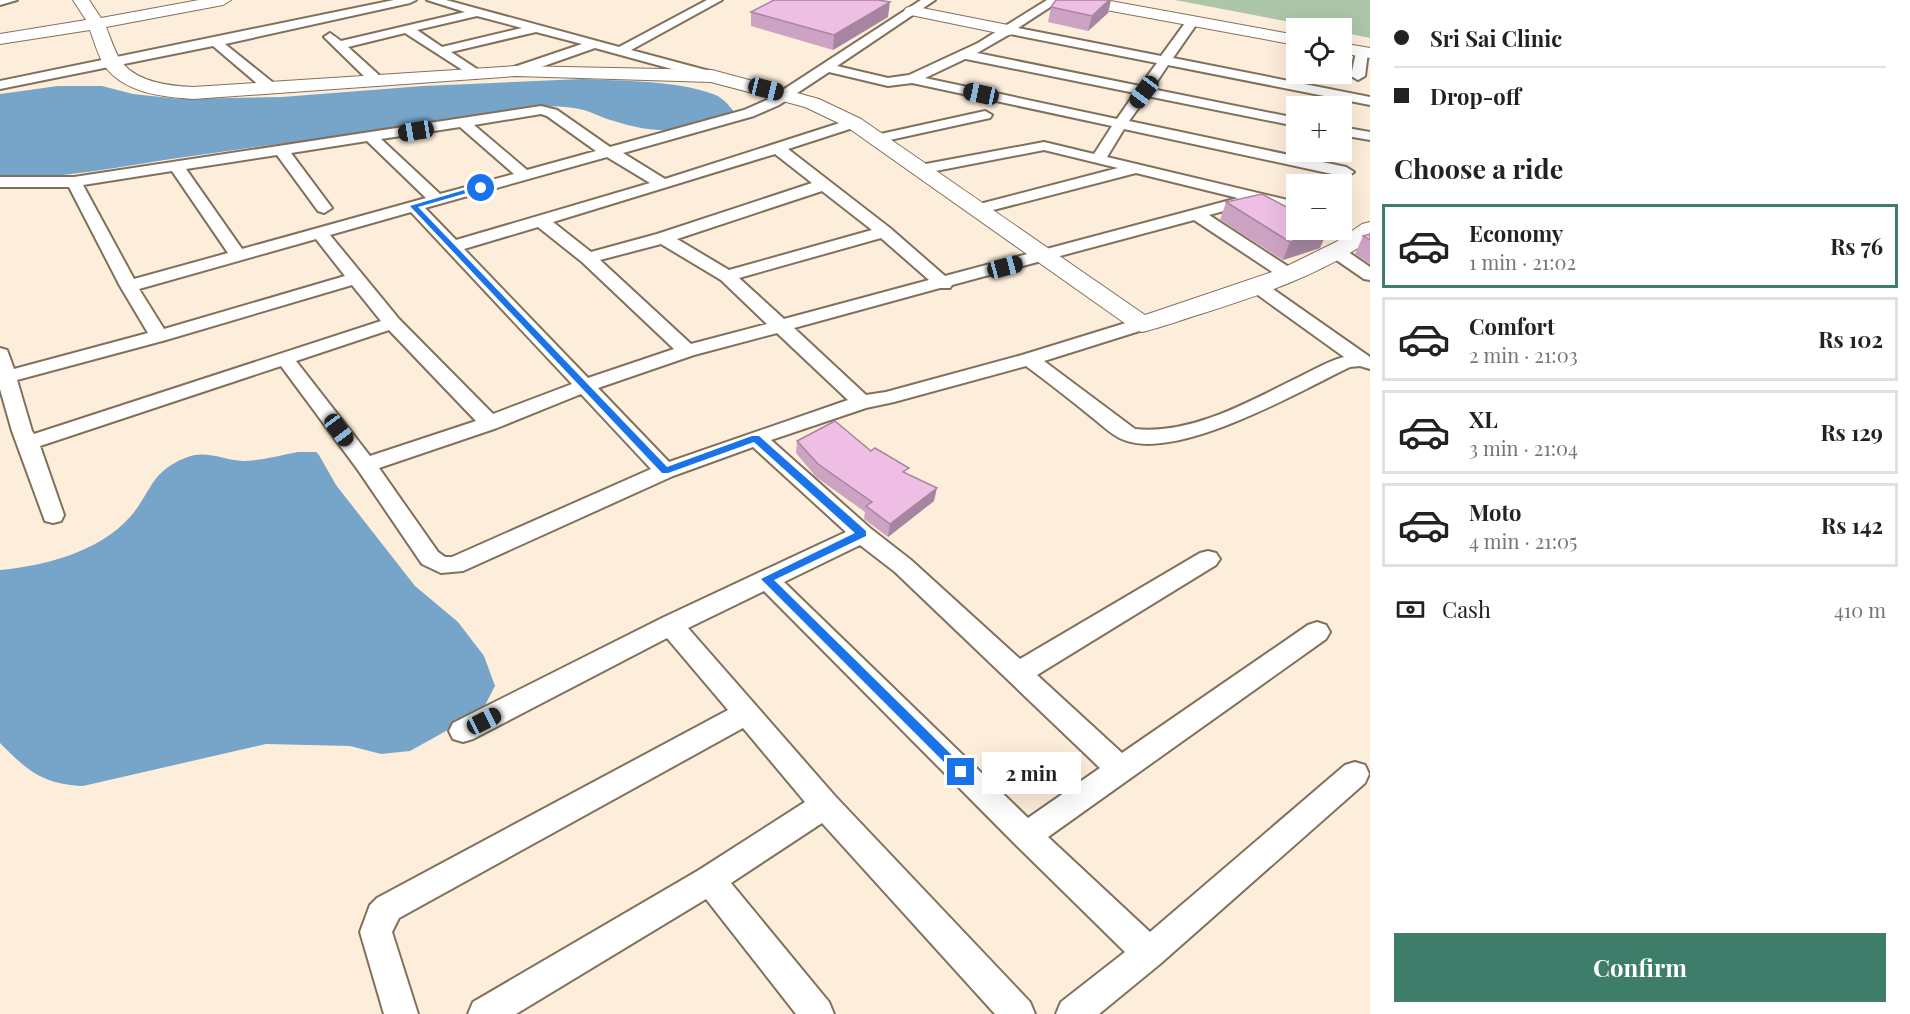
<!DOCTYPE html>
<html lang="en">
<head>
<meta charset="utf-8">
<style>
	:root { --surface:#fff; --page:#f2f2f2; --text:#222; --muted:#767676; --line:#e0e0e0; --accent:#3f7d6b }
	body { margin:0; font-family:"Playfair Display",serif; background:var(--page); color:var(--text); height:100vh; display:flex; flex-direction:column; font-size:22px; white-space:nowrap }
	* { box-sizing:border-box; margin:0 }
	p { font-size:20px; color:var(--muted) }
	.icon { flex:none; width:33px; height:33px; fill:none; stroke:currentColor; stroke-width:2; stroke-linecap:round; stroke-linejoin:round }
	.map { position:relative; flex:1; overflow:hidden }
	.sheet { display:flex; flex-direction:column; background:var(--surface); width:540px }
	.sheet>* { flex:none }
	.guide { display:grid; align-content:center; height:132px; padding:0 24px; background:var(--surface) }
	.fabs { position:absolute; left:1286px; top:18px; display:grid; gap:12px }
	.fabs a { display:grid; place-items:center; width:66px; height:66px; border-radius:0px; background:var(--surface); box-shadow:0 6px 24px #0002; font-size:30px }
	.end { position:absolute; width:27px; height:27px; margin:-14px; border:8px solid #1a73e8; background:#fff; box-shadow:0 0 0 3px #fff }
	.from { border-radius:50% }
	.bubble { position:absolute; height:42px; border-radius:0px; background:var(--surface); box-shadow:0 6px 24px #0002; font-size:20px; font-weight:700; line-height:42px; text-align:center }
	.car { position:absolute; width:18px; height:36px; margin:-18px -9px; border-radius:8px; box-shadow:0 0 4px 2px #0007; background:linear-gradient(#222 24%,#8ab4d8 0 40%,#222 0 76%,#8ab4d8 0 86%,#222 0) }
	.guide b { display:flex; align-items:center; gap:21px; height:57px; font-size:22px }
	.guide b+b { border-top:2px solid var(--line) }
	.guide i { width:15px; height:15px; background:var(--text) }
	ul { padding:0; list-style:none }
	li { display:flex; align-items:center; gap:18px; height:84px; margin:0 12px 9px; padding:0 12px; border:3px solid var(--line); border-radius:0px }
	li div { flex:1 }
	li b { display:block; font-size:22px }
	li em { font-style:normal; font-weight:700 }
	li.on { border-color:var(--accent) }
	li>.icon { width:54px; height:54px; stroke-width:1.5 }
	h2 { padding:0 24px; font-size:27px; line-height:72px }
	.pay { display:flex; align-items:center; gap:15px; height:66px; padding:0 24px; font-size:22px }
	.pay p { margin-inline-start:auto }
	.button { display:flex; gap:12px; margin-top:auto; padding:12px 24px }
	.button a { flex:1; height:69px; border-radius:0px; background:var(--accent); color:#fff; font-size:24px; font-weight:700; line-height:69px; text-align:center }
	main { display:flex; flex:1; min-height:0 }
	.map>svg:first-child { display:block }
	.green { fill:#adc5a8 }
	.water { fill:#77a4c9 }
	.lines { fill:none; stroke-linecap:round; stroke-linejoin:round }
	.street-casing { stroke:#81715c; stroke-width:4 }
	.secondary-casing { stroke:#81715c; stroke-width:2 }
	.street { fill:#fff; fill-rule:evenodd }
	.secondary { fill:#fff; fill-rule:evenodd }
	.wall { fill:#cda3c4 }
	.shaded-wall { fill:#a785a0 }
	.building { fill:#eebee4; stroke:#a785a0; stroke-width:1.5 }
	.route { fill:#1a73e8 }
</style>
</head>
<body>
<main>
<div class="map">
<svg width="1370" height="1014" viewBox="0 0 1370 1014">
	<rect width="100%" height="100%" fill="#fdeedb"/>
	<!-- green -->
	<path class="green" d="M 1175,0 L 1370,0 L 1370,38 L 1341,32 L 1341,28 L 1321,28 Z"/>
	<!-- water -->
	<path class="water" d="M 582,79 C 622,81 674,80 713,94 C 722,97 729,105 734,112 C 698,136 653,134 614,121 C 602,118 591,111 579,109 C 559,105 539,107 518,108 C 412,127 305,140 199,155 C 132,164 68,179 0,178 L 0,94 L 58,86 L 102,86 L 133,94 L 180,99 L 282,97 L 423,86 Z
		M 298,452 L 316,452 L 319,455 L 336,485 L 415,586 L 458,622 L 484,656 L 495,686 L 482,711 L 410,751 L 381,754 L 350,746 L 266,744 L 83,786 C 42,784 28,771 0,743 L 0,570 C 44,566 99,552 130,517 C 152,492 149,473 185,458 C 205,449 223,460 243,461 C 261,461 281,455 298,452 Z"/>
	<g class="lines">
		<!-- street casing -->
		<g class="street-casing">
			<path id="street" d="M 0,0 L 17,0 L 0,5 Z
				M 394,0 L 416,0 L 410,3 L 225,44 L 276,85 L 278,88 L 276,91 L 266,91 L 213,46 L 0,89 L 0,81 Z
				M 427,0 L 446,0 L 619,47 L 707,0 L 722,0 L 631,50 L 717,73 L 719,76 L 712,80 L 595,48 L 521,74 L 511,74 L 510,71 L 511,68 L 582,44 L 536,32 L 451,52 L 480,71 L 482,74 L 480,77 L 475,78 L 405,33 L 348,47 L 380,76 L 382,79 L 375,83 L 370,82 L 324,37 L 330,33 L 341,41 L 465,12 ZM 477,16 L 522,28 L 442,47 L 417,30 Z
				M 921,0 L 935,0 L 837,66 L 888,78 L 909,75 L 978,43 L 1047,0 L 1061,0 L 1018,28 L 1161,56 L 1188,19 L 1192,18 L 1198,22 L 1173,58 L 1370,97 L 1370,105 L 1168,65 L 1152,89 L 1296,118 L 1296,126 L 1147,96 L 1129,121 L 1346,167 L 1354,172 L 1346,177 L 1124,129 L 1107,157 L 1296,202 L 1296,212 L 1257,202 L 1209,215 L 1295,271 L 1298,275 L 1295,279 L 1283,279 L 1194,220 L 952,285 L 950,288 L 940,288 L 794,328 L 866,395 L 886,392 L 1022,355 L 1142,318 L 1149,320 L 1151,324 L 1149,328 L 1044,361 L 1135,429 C 1191,435 1248,402 1297,378 C 1312,371 1328,361 1344,357 L 1251,290 L 1248,286 L 1251,282 L 1263,282 L 1370,357 L 1370,369 L 1360,366 L 1350,367 C 1298,392 1179,461 1124,440 C 1113,436 1103,426 1094,419 C 1072,401 1049,383 1026,366 L 894,402 L 866,408 L 771,440 L 870,528 L 911,560 L 1020,659 L 1200,553 L 1208,551 L 1216,553 L 1220,559 L 1216,565 L 1037,675 L 1122,753 L 1308,625 L 1317,622 L 1326,625 L 1330,632 L 1326,639 L 1048,837 L 1150,932 L 1345,765 L 1355,762 L 1365,765 L 1369,774 L 1365,783 L 1160,964 L 1099,1014 L 1056,1014 L 1061,1002 L 1125,952 L 1016,845 L 764,591 L 688,628 L 835,796 L 1030,1002 L 1035,1014 L 995,1014 L 822,823 L 731,883 L 829,1002 L 834,1014 L 796,1014 L 706,899 L 516,1014 L 468,1014 L 473,1002 L 699,870 L 805,802 L 743,728 L 399,918 L 392,932 L 418,1014 L 384,1014 L 360,932 L 370,905 L 377,898 L 728,710 L 667,638 L 473,739 L 463,742 L 453,739 L 449,731 L 453,723 L 662,618 L 846,532 L 753,447 L 673,476 L 463,571 L 441,573 L 422,564 L 358,470 L 281,366 L 40,446 L 64,515 L 61,521 L 53,523 L 45,521 L 12,431 L 0,389 L 0,348 L 7,350 L 14,369 L 148,333 L 120,286 L 69,187 L 0,187 L 0,177 L 74,177 L 541,106 L 557,110 L 610,147 L 744,110 L 769,99 ZM 1010,34 L 1157,63 L 1140,86 L 977,53 ZM 965,59 L 966,59 L 1135,93 L 1117,119 L 925,78 ZM 829,72 L 888,86 L 912,83 L 1112,126 L 1094,154 L 1044,142 L 915,166 L 912,169 L 920,174 L 1044,150 L 1118,168 L 972,206 L 970,209 L 972,212 L 978,214 L 1136,173 L 1238,198 L 945,276 L 890,228 L 788,149 L 859,126 L 861,123 L 859,120 L 849,120 L 665,179 L 623,153 L 754,116 L 779,105 ZM 541,114 L 547,116 L 596,151 L 527,170 L 474,125 ZM 460,127 L 514,174 L 440,194 L 381,139 ZM 367,141 L 426,198 L 242,249 L 186,169 L 277,155 L 318,211 L 324,213 L 332,208 L 291,153 ZM 775,154 L 812,183 L 657,234 L 591,252 L 553,222 ZM 607,157 L 650,183 L 456,240 L 425,208 ZM 172,171 L 228,253 L 134,279 L 83,185 ZM 822,191 L 872,230 L 729,270 L 677,239 ZM 411,212 L 572,384 L 493,414 L 399,319 L 330,235 ZM 538,227 L 582,262 L 674,349 L 588,378 L 464,249 ZM 881,238 L 929,280 L 784,319 L 739,278 ZM 316,239 L 345,276 L 164,329 L 139,289 ZM 661,244 L 721,280 L 767,324 L 691,344 L 600,260 ZM 352,285 L 381,321 L 34,434 L 32,431 L 17,380 L 166,340 ZM 389,330 L 476,421 L 370,456 L 296,361 ZM 777,333 L 848,400 L 669,462 L 598,388 L 694,355 ZM 581,394 L 651,469 L 452,557 L 445,557 L 438,552 L 379,468 L 497,428 ZM 860,545 L 895,572 L 1100,768 L 1028,818 L 784,582 Z
				M 1362,48 L 1368,52 L 1365,76 L 1358,80 L 1351,76 L 1356,52 Z
				M 985,111 L 992,115 L 990,118 L 876,143 L 869,139 L 876,135 Z
				M 1341,127 L 1370,132 L 1370,140 L 1341,135 Z
				M 1338,248 L 1344,249 L 1370,267 L 1370,280 L 1364,279 L 1332,257 L 1330,253 L 1332,249 Z"/>
		</g>
		<!-- secondary casing -->
		<g class="secondary-casing">
			<path id="secondary" d="M 73,0 L 89,0 L 101,18 L 199,0 L 231,0 L 223,5 L 106,27 C 110,37 114,49 119,58 C 133,82 169,86 193,87 L 516,66 L 712,70 L 819,99 L 861,119 L 1145,315 L 1281,269 L 1336,242 L 1362,224 L 1370,222 L 1370,240 C 1320,275 1263,294 1204,313 C 1184,319 1163,327 1142,332 L 1133,329 L 847,127 L 805,107 L 711,82 L 516,76 L 193,99 C 163,97 123,93 104,65 C 98,55 94,41 90,30 L 0,44 L 0,34 L 86,20 Z
				M 1071,0 L 1105,0 L 1296,35 L 1296,45 L 1079,5 Z
				M 912,6 L 1008,25 L 1014,26 L 1016,30 L 1014,34 L 1008,35 L 906,14 L 904,11 L 906,8 Z
				M 1341,43 L 1370,48 L 1370,58 L 1341,53 Z"/>
		</g>
		<!-- street -->
		<use href="#street" class="street"/>
		<!-- secondary -->
		<use href="#secondary" class="secondary"/>
	</g>
	<!-- wall -->
	<path class="wall" d="M 1056,0 L 1111,0 L 1108,13 L 1088,31 L 1048,22 L 1051,7 Z
		M 751,12 L 888,17 L 833,50 L 751,26 Z
		M 1226,202 L 1320,248 L 1283,260 L 1220,220 Z
		M 1370,234 L 1370,264 L 1355,254 L 1363,236 Z
		M 797,441 L 871,451 L 908,474 L 934,501 L 888,537 L 864,519 L 865,512 L 816,477 L 796,453 Z"/>
	<!-- shaded-wall -->
	<path class="shaded-wall" d="M 1109,0 L 1111,0 L 1108,13 L 1088,31 L 1092,16 Z
		M 890,2 L 888,17 L 833,50 L 834,35 Z
		M 1328,230 L 1320,248 L 1283,260 L 1290,242 Z
		M 937,488 L 934,501 L 888,537 L 890,524 Z"/>
	<!-- building -->
	<path class="building" d="M 774,0 L 878,0 L 890,2 L 834,35 L 751,12 Z
		M 1056,0 L 1109,0 L 1092,16 L 1051,7 Z
		M 1262,194 L 1296,212 L 1296,230 L 1327,230 L 1290,242 L 1226,202 Z
		M 1370,234 L 1370,240 L 1363,236 Z
		M 835,421 L 871,451 L 875,448 L 909,468 L 903,472 L 937,488 L 890,524 L 866,506 L 872,502 L 818,464 L 797,441 Z"/>
	<!-- route -->
	<path class="route" d="M 478,186 L 484,188 L 418,207 L 667,467 L 752,436 L 759,436 L 866,531 L 866,536 L 774,580 L 965,768 L 965,775 L 957,775 L 761,579 L 855,533 L 754,442 L 668,473 L 662,473 L 410,206 Z"/>
</svg>
<div class="fabs">
<a><svg class="icon" aria-label="locate" viewBox="0 0 24 24"><circle cx="12" cy="12" r="6"/><path d="M12 2v4M12 18v4M2 12h4M18 12h4"/></svg></a>
<a>+</a>
<a>−</a>
</div>
<i class="end from" style="left:481px;top:188px"></i>
<i class="end" style="left:961px;top:772px"></i>
<div class="bubble" style="left:982px;top:752px;width:99px">2 min</div>
<i class="car" style="left:766px;top:89px;rotate:104deg"></i>
<i class="car" style="left:1144px;top:92px;rotate:217deg"></i>
<i class="car" style="left:981px;top:94px;rotate:282deg"></i>
<i class="car" style="left:416px;top:131px;rotate:261deg"></i>
<i class="car" style="left:1005px;top:267px;rotate:75deg"></i>
<i class="car" style="left:339px;top:430px;rotate:143deg"></i>
<i class="car" style="left:484px;top:721px;rotate:63deg"></i>
</div>
<section class="sheet">
<div class="guide">
<b><i class="from"></i>Sri Sai Clinic</b>
<b><i></i>Drop-off</b>
</div>
<h2>Choose a ride</h2>
<ul>
<li class="on"><svg class="icon" aria-label="car" viewBox="0 0 24 24"><path d="M5 17H2v-5l4-1 3-4h7l3 4 3 1v5h-3M9 17h6M6 11h13"/><circle cx="7" cy="17" r="2"/><circle cx="17" cy="17" r="2"/></svg><div><b>Economy</b><p>1 min · 21:02</p></div><em>Rs 76</em></li>
<li><svg class="icon" aria-label="car" viewBox="0 0 24 24"><path d="M5 17H2v-5l4-1 3-4h7l3 4 3 1v5h-3M9 17h6M6 11h13"/><circle cx="7" cy="17" r="2"/><circle cx="17" cy="17" r="2"/></svg><div><b>Comfort</b><p>2 min · 21:03</p></div><em>Rs 102</em></li>
<li><svg class="icon" aria-label="car" viewBox="0 0 24 24"><path d="M5 17H2v-5l4-1 3-4h7l3 4 3 1v5h-3M9 17h6M6 11h13"/><circle cx="7" cy="17" r="2"/><circle cx="17" cy="17" r="2"/></svg><div><b>XL</b><p>3 min · 21:04</p></div><em>Rs 129</em></li>
<li><svg class="icon" aria-label="car" viewBox="0 0 24 24"><path d="M5 17H2v-5l4-1 3-4h7l3 4 3 1v5h-3M9 17h6M6 11h13"/><circle cx="7" cy="17" r="2"/><circle cx="17" cy="17" r="2"/></svg><div><b>Moto</b><p>4 min · 21:05</p></div><em>Rs 142</em></li>
</ul>
<div class="pay"><svg class="icon" aria-label="cash" viewBox="0 0 24 24"><path d="M3 7h18v10H3z"/><circle cx="12" cy="12" r="2"/></svg>Cash<p>410 m</p></div>
<div class="button"><a>Confirm</a></div>
</section>
</main>
</body>
</html>
